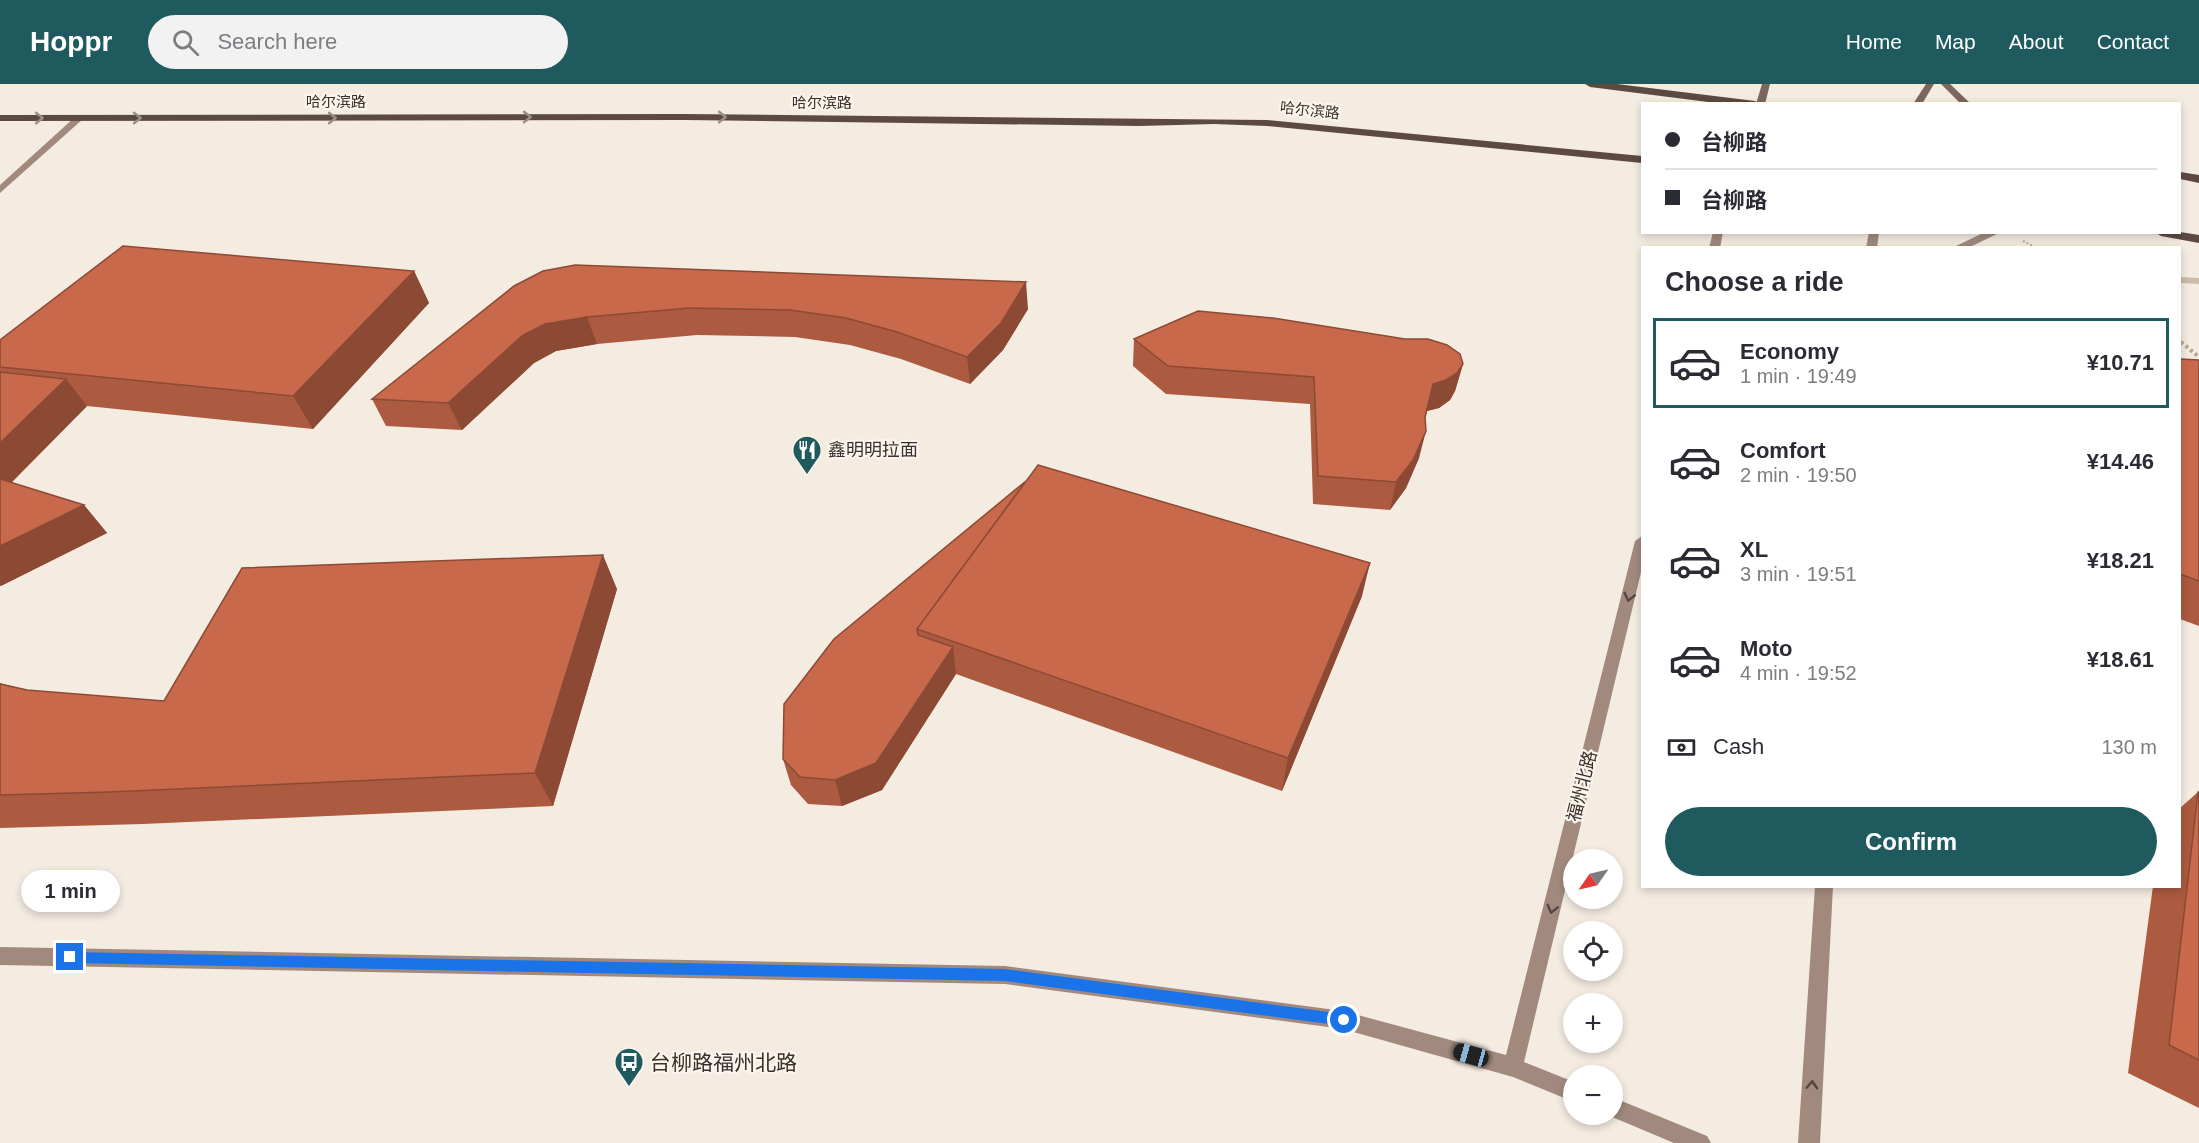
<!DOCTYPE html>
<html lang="en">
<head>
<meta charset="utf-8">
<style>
	:root { --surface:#fff; --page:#f2f2f3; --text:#2b2b33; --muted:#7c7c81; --line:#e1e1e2; --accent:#1f5a5e }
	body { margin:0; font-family:Helvetica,"Noto Sans SC",sans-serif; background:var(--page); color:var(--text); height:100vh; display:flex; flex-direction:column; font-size:22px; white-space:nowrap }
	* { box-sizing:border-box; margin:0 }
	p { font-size:20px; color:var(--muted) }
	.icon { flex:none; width:33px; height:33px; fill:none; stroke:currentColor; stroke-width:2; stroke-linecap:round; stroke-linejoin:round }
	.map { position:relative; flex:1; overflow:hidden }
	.details { position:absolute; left:1641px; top:162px; width:540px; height:642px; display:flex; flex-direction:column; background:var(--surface); border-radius:0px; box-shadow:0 3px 9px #0003 }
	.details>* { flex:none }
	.hud { position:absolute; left:1641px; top:18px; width:540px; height:132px; border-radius:0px; box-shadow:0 3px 9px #0003; display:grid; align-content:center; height:132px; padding:0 24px; background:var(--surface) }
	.needle { width:39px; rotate:236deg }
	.controls { position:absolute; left:1563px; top:765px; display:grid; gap:12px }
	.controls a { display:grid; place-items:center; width:60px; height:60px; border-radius:50%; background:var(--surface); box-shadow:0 3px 9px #0003; font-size:30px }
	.end { position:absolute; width:27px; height:27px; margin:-14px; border:8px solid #1a73e8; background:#fff; box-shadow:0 0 0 3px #fff }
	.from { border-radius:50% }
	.bubble { position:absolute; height:42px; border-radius:21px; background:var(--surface); box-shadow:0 3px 9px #0003; font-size:20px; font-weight:600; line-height:42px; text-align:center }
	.car { position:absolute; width:18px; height:36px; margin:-18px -9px; border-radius:8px; box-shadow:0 0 4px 2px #0007; background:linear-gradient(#222 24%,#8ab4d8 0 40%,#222 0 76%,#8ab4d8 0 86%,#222 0) }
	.hud b { display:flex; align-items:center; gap:21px; height:57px; font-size:22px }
	.hud b+b { border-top:2px solid var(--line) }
	.hud i { width:15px; height:15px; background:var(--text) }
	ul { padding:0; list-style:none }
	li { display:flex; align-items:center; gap:18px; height:90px; margin:0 12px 9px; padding:0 12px; border:3px solid transparent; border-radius:0px }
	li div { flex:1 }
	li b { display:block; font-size:22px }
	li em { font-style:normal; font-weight:600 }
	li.on { border-color:var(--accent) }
	li>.icon { width:54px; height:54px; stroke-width:1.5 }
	h2 { padding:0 24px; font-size:27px; line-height:72px }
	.pay { display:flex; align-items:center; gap:15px; height:66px; padding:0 24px; font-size:22px }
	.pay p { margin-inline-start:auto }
	.primary-button { display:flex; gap:12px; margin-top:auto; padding:12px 24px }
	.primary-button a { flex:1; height:69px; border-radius:36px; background:var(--accent); color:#fff; font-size:24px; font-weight:600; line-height:69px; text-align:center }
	header { display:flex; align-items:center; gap:36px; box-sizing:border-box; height:84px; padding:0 30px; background:var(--accent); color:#fff }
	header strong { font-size:28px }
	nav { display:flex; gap:33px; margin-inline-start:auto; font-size:21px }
	.search { width:420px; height:54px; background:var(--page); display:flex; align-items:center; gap:15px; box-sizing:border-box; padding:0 21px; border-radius:33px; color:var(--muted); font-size:22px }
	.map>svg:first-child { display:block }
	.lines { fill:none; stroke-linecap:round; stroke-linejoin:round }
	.path-far1 { stroke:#b9a596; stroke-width:2; stroke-dasharray:2 2; stroke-linecap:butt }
	.path { stroke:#b9a596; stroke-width:4; stroke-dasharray:3 3; stroke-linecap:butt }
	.lane { fill:#cdbbac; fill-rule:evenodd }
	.secondary { fill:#a18a7d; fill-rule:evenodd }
	.primary { fill:#7d675c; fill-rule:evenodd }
	.highway { fill:#5c4a42; fill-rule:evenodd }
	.wall { fill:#ac5a40 }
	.shaded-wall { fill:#8c4a34 }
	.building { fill:#c8694b; stroke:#8c4a34; stroke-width:1.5 }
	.oneway { stroke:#9c8e87 }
	.oneway2 { stroke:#544640 }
	.route { fill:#1a73e8 }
	.labels { text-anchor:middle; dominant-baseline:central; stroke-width:4.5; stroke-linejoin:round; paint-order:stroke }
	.far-street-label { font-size:15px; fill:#3b302b; stroke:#fbf5ee }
	.poi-label { font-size:18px; fill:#3b302b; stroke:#fbf5ee; text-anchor:start }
	.street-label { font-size:18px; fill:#3b302b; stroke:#fbf5ee }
	.near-poi-label { font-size:21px; fill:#3b302b; stroke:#fbf5ee; text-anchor:start }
</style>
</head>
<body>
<header>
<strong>Hoppr</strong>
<div class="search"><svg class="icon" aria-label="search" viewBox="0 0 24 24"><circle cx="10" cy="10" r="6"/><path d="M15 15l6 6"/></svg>Search here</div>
<nav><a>Home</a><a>Map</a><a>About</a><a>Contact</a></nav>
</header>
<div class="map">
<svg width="2199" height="1059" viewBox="0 0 2199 1059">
	<rect width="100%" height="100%" fill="#f4ebe1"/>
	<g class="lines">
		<!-- path-far1 -->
		<path class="path-far1" d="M 2023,157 L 2037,164
			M 2180,257 L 2183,259"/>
		<!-- path -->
		<path class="path" d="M 2181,258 L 2199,273"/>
		<!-- lane -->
		<path class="lane" d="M 2180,193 L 2199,194 L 2199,200 L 2180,199 Z"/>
		<!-- secondary -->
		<path class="secondary" d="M 75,33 L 83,35 L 0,109 L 0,101 Z
			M 1713,148 L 1723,148 L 1720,164 L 1709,164 Z
			M 1869,148 L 1879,148 L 1877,164 L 1866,164 Z
			M 1985,148 L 2001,148 L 1968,164 L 1952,164 Z
			M 1642,452 L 1642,484 L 1524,978 L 1574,998 L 1574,1018 L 1513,993 L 1343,945 L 1005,900 L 0,881 L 0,863 L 1005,882 L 1343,927 L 1506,971 L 1635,457 Z
			M 1815,802 L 1833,802 L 1820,1059 L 1798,1059 Z
			M 1612,1013 L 1707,1052 L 1711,1059 L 1674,1059 L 1605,1030 L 1612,1030 Z"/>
		<!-- primary -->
		<path class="primary" d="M 1762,0 L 1770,0 L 1765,20 L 1756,20 Z
			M 1926,0 L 1934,0 L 1922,20 L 1913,20 Z
			M 1941,0 L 1950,0 L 1971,20 L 1961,20 Z"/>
		<!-- highway -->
		<path class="highway" d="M 1585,0 L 1617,0 L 1755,17 L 1760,20 L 1724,20 L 1590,3 Z
			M 685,30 L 1267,36 L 1642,72 L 1642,79 L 1267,42 L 1214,40 L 1139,42 L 685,36 L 0,37 L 0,31 Z
			M 2180,88 L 2199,91 L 2199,99 L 2180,95 Z
			M 2155,148 L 2180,148 L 2199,151 L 2199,159 L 2161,152 Z"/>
	</g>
	<!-- wall -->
	<path class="wall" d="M 414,187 L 429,219 L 313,345 L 87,322 L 11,399 L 84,421 L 107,449 L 0,502 L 0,256 Z
		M 514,202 L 1028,225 L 1003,266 L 970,300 L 901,275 L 850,261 L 795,253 L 697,251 L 597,260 L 556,267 L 534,279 L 462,346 L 386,342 L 372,315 Z
		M 1134,255 L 1463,280 L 1455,307 L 1450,316 L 1439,324 L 1427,327 L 1425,335 L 1419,374 L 1406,404 L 1390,426 L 1313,420 L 1310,320 L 1166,310 L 1133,282 Z
		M 2180,275 L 2199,276 L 2199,542 L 2180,535 Z
		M 1026,397 L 1362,512 L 1282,707 L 956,590 L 882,706 L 842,722 L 808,720 L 791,701 L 783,675 Z
		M 617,505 L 553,722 L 143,740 L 0,744 L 0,599 L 27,606 L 164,617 Z
		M 2198,708 L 2199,708 L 2199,1024 L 2128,989 L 2153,802 L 2180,802 L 2180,724 Z"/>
	<!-- shaded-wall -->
	<path class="shaded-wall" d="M 414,187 L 429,219 L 313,345 L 293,312 Z
		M 1026,198 L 1028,225 L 1003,266 L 970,300 L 967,273 Z
		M 587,233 L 597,260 L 556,267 L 534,279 L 462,346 L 448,319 L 523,251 L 545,240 Z
		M 1463,280 L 1455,307 L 1450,316 L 1439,324 L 1427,327 L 1418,360 L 1433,300 Z
		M 66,295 L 87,322 L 0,410 L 0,359 Z
		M 1426,347 L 1419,374 L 1406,404 L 1390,426 L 1396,398 Z
		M 84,421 L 107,449 L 1,502 L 0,501 L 0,462 Z
		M 603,471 L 617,505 L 553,722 L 535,689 Z
		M 1370,479 L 1362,512 L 1282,707 L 1288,674 Z
		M 953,563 L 956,590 L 882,706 L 842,722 L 835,696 Z"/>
	<!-- building -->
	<path class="building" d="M 123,162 L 414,187 L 293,312 L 0,283 L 0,256 Z
		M 575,181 L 1026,198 L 1001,239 L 967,273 L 897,248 L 846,234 L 790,226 L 690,224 L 587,233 L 545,240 L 523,251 L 448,319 L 372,315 L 514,202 L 543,187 Z
		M 1198,227 L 1273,234 L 1405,255 L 1428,255 L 1447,261 L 1460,270 L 1463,280 L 1457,289 L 1446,296 L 1433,300 L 1425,333 L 1426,347 L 1413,376 L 1396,398 L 1318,392 L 1314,293 L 1168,282 L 1134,255 Z
		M 2180,275 L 2199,276 L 2199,497 L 2180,490 Z
		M 0,288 L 66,295 L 0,359 Z
		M 1038,381 L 1370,479 L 1288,674 L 917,545 Z
		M 0,395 L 84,421 L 0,462 Z
		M 1026,397 L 917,545 L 918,551 L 953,563 L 876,679 L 835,696 L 800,693 L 783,675 L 784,620 L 834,555 Z
		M 603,471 L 535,689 L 110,708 L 0,711 L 0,600 L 27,606 L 164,617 L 242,484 Z
		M 2198,708 L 2199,708 L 2199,976 L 2169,961 Z"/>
	<!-- one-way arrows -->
	<defs><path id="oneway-chevron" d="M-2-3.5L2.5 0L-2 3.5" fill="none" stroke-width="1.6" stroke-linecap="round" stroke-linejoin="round" transform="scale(1.5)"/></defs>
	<g class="oneway">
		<use href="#oneway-chevron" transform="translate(527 33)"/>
		<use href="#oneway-chevron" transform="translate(722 33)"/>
		<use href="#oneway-chevron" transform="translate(39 34)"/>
		<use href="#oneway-chevron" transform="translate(137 34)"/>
		<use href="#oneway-chevron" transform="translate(332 34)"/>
	</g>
	<g class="oneway2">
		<use href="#oneway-chevron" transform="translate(1629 513) rotate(104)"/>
		<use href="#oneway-chevron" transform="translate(1552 825) rotate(104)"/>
		<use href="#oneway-chevron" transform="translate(1812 1001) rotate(-87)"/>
	</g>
	<!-- route -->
	<path class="route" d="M 70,868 L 1005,885 L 1344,930 L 1348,932 L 1350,936 L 1348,940 L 1344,942 L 1005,897 L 70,879 L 63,873 Z"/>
	<!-- icons -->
	<defs>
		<g id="restaurant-pin" transform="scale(1.5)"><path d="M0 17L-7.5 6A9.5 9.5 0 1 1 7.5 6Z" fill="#1f5a5e" stroke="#fbf5ee"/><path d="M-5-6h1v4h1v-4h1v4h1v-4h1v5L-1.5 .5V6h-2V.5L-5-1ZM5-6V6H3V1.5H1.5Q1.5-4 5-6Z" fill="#fff"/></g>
		<g id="bus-pin" transform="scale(1.5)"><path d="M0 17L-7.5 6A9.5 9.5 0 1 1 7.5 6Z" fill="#1f5a5e" stroke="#fbf5ee"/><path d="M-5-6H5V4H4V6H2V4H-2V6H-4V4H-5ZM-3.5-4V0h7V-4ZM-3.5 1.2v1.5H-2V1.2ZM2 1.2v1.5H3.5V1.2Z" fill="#fff"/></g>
	</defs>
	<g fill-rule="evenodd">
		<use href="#restaurant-pin" x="807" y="366"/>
		<use href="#bus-pin" x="629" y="978"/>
	</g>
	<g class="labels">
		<!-- far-street labels -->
		<g class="far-street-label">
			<text x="336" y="17">哈尔滨路</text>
			<text x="822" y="18">哈尔滨路</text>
			<text transform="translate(1310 26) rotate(6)">哈尔滨路</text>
		</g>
		<!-- poi labels -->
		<g class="poi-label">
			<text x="828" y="366">鑫明明拉面</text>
		</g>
		<!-- street labels -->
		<g class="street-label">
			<text transform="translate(1582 702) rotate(-76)">福州北路</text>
		</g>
		<!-- near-poi labels -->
		<g class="near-poi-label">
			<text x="650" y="978">台柳路福州北路</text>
		</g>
	</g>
</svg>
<div class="controls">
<a><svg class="needle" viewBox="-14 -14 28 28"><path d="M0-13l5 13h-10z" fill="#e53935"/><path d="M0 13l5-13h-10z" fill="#7c7c81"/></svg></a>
<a><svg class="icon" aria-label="locate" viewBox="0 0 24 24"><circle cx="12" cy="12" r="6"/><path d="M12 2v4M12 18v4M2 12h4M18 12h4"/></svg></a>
<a>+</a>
<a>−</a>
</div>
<i class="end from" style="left:1344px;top:936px"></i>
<i class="end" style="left:70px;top:873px"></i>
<div class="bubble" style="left:21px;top:786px;width:99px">1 min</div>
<i class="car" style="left:1471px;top:971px;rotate:286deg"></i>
<div class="hud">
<b><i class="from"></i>台柳路</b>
<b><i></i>台柳路</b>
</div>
<section class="details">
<h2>Choose a ride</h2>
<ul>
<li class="on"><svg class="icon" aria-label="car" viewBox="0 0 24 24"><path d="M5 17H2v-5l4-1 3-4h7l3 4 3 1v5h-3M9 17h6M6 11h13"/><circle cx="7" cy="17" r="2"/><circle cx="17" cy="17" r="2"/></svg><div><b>Economy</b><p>1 min · 19:49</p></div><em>¥10.71</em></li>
<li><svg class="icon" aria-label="car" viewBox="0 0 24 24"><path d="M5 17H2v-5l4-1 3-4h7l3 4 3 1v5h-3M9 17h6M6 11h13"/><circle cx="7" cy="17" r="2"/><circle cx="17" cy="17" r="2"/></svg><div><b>Comfort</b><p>2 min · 19:50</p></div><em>¥14.46</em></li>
<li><svg class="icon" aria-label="car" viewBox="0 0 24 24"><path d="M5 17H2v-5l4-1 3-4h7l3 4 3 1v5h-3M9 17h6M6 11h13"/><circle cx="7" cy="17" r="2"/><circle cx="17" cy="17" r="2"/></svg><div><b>XL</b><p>3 min · 19:51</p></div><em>¥18.21</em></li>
<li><svg class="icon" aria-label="car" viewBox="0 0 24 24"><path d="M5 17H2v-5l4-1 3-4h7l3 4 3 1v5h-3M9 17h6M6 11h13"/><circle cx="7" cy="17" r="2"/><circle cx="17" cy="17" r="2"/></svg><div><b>Moto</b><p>4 min · 19:52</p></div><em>¥18.61</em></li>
</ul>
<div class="pay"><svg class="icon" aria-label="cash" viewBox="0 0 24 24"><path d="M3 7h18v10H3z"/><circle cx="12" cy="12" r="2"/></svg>Cash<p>130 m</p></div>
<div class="primary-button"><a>Confirm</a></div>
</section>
</div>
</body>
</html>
